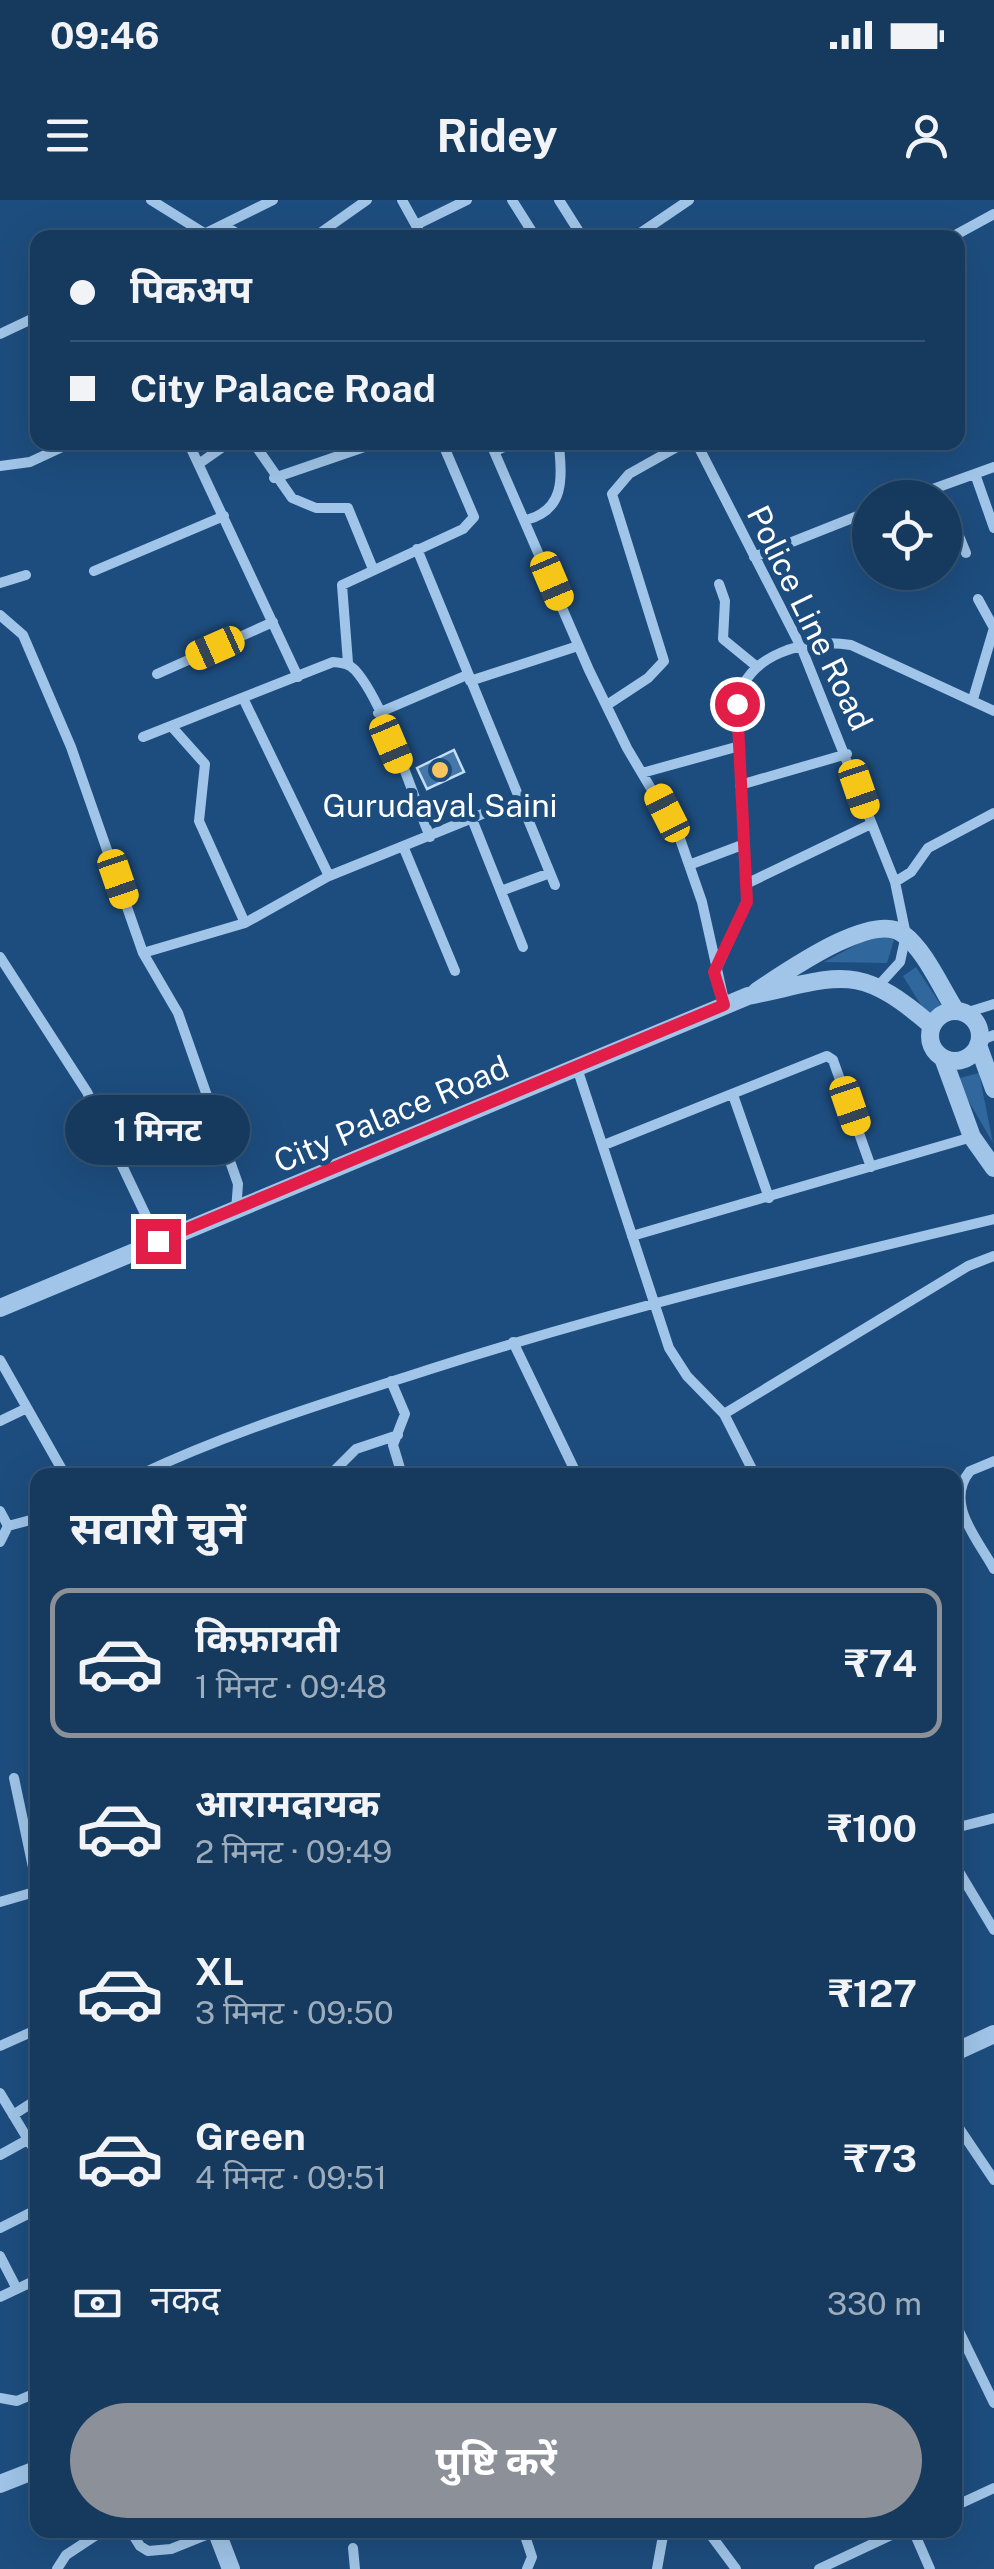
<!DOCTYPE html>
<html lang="hi">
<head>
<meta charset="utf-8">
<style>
	:root { --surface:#163a5e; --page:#1f4164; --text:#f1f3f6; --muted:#9eadbc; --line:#355473; --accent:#8c9099 }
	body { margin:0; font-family:"Public Sans","Noto Sans Devanagari",sans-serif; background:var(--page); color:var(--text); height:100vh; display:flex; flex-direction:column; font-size:38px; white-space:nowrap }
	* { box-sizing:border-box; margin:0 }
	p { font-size:32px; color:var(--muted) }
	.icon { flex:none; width:55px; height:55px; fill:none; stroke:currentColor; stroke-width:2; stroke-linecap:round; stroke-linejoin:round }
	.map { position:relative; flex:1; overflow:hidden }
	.side { position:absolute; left:30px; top:1268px; width:932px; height:1070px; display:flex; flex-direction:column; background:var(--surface); border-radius:20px; box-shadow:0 10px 40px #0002,0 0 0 2px var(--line) }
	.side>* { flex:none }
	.top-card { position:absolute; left:30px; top:30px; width:935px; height:220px; border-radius:20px; box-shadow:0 10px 40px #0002,0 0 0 2px var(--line); display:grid; align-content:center; height:220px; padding:0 40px; background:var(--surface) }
	.controls { position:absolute; left:852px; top:280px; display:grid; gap:20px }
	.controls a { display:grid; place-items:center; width:110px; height:110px; border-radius:50%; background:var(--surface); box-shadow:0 10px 40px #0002,0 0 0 2px var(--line); font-size:50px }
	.end { position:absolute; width:45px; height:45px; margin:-22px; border:12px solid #e11d48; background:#fff; box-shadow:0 0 0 5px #fff }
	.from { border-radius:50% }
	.bubble { position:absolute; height:70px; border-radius:35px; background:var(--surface); box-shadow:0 10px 40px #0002,0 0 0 2px var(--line); font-size:32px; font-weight:700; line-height:70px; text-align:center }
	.car { position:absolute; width:30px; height:60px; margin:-30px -15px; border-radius:12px; box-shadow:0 0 8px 2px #0007; background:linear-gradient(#f5c518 24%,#345 0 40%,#f5c518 0 76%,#345 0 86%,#f5c518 0) }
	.top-card b { display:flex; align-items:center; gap:35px; height:95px; font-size:38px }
	.top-card b+b { border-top:2px solid var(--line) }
	.top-card i { width:25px; height:25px; background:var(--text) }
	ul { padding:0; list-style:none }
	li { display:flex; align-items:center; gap:30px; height:150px; margin:0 20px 15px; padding:0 20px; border:5px solid transparent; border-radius:20px }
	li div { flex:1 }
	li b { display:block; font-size:38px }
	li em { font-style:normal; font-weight:700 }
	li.selected { border-color:var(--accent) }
	li>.icon { width:90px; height:90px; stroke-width:1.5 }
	h2 { padding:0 40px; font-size:45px; line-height:120px }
	.pay { display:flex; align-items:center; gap:25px; height:110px; padding:0 40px; font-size:38px }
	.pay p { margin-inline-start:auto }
	.button { display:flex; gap:20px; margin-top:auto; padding:20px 40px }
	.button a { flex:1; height:115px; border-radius:60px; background:var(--accent); color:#fff; font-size:40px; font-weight:700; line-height:115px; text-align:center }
	.status { display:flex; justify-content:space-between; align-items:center; height:70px; padding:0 50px; background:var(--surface); direction:ltr }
	.status svg { height:28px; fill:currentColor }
	header { display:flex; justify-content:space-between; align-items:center; height:130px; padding:0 40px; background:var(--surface); font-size:45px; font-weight:700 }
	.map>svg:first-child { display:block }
	.green { fill:#30679d }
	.building { fill:#4577a8; stroke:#c4def6; stroke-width:2.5 }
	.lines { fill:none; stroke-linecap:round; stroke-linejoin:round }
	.minor { stroke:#a0c5e8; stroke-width:10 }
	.tertiary { stroke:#a0c5e8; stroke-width:18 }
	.route { stroke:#e11d48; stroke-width:12 }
	.poi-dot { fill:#f8c45f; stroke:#1d4d7e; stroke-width:4 }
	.labels { text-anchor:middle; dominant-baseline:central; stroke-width:10; stroke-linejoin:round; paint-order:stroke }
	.street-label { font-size:32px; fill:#fff; stroke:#1d4d7e }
	.poi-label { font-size:32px; fill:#fff; stroke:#1d4d7e }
</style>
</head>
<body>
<div class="status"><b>09:46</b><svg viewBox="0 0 49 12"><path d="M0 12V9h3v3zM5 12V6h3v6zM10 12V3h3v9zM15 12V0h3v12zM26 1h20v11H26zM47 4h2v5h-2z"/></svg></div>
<header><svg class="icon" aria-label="menu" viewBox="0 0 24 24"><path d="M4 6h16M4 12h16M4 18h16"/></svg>Ridey<svg class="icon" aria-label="person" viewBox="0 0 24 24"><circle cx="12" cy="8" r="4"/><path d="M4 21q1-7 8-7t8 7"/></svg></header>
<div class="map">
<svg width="994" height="2369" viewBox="0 0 994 2369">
	<rect width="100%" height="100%" fill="#1d4d7e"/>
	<!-- green -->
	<path class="green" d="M 886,736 L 894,740 L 887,763 L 824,762 L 863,741 Z
		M 916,767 L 941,805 L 927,815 L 903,776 Z
		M 979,873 L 993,943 L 956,879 Z"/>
	<!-- building -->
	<path class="building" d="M 454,550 L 464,572 L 427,589 L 417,568 Z"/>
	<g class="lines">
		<!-- minor -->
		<path class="minor" d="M 151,0 L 204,33
			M 402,0 L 423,38
			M 512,0 L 536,38
			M 559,0 L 583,38
			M 223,25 L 245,38
			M 416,25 L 467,0
			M 196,38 L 273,0
			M 313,38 L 367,0
			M 633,38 L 689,0
			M 950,38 L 994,14
			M 0,134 L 38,116
			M 188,242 L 298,477
			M 253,242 L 292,298 L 316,308 L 348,308 L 373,369
			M 490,242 L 589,470 L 627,548 L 679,636 L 702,702 L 725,805
			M 696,242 L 802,449 L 895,682 L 906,735 L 900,762 L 879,785
			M 556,243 L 579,242
			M 495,251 L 516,242
			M 200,263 L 230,242
			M 0,266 L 30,262 L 73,242
			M 975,274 L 994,328
			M 274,278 L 379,242
			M 908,298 L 994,267
			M 945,302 L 966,353
			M 526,320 C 565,310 562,279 559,245
			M 417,349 L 555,685
			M 754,357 L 870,311
			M 94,371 L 224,316
			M 0,383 L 26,375
			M 719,384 L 725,401 L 723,439 L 756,466
			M 0,415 L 23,435 L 71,547 L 143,753 L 178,813 L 238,984 L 236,1011
			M 348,463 L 342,385 L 463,329 L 474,317 L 442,242
			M 157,474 L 273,422
			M 470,481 L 578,446
			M 243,498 L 329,676
			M 973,499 L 994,428 L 978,399
			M 607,505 L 648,478 L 664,461 L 612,294 L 629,274 L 686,242
			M 378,513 L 467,475
			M 172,527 L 205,564 L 199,621 L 245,723
			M 143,537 L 333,462 C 342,463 348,463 355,470 C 384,502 412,594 430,637
			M 642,573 L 736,547
			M 740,585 L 847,554
			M 472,619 L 523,747
			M 403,646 L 455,771
			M 689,665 L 742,645
			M 895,682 L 911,672 L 928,648 L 994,613
			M 746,684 L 871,624
			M 501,691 L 550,673
			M 143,753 L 245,723 L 329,676 L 517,600
			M 0,757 L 87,892 L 158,1041
			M 715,772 L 747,702 L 737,504 C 746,453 806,438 851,445 L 994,511
			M 965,813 L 994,804
			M 979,841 L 994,835
			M 577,868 L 669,1148 L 687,1176 L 724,1214 L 755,1275
			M 733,895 L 769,998
			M 604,945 L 827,856 L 833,860 L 871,967
			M 632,1036 L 972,937
			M 513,1142 L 577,1275
			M 0,1160 L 65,1275
			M 391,1181 L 405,1214 L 393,1245 L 402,1275
			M 724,1214 L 968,1066 L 994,1056
			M 0,1221 L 27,1208
			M 994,1261 L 970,1271 C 944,1303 977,1338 994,1369
			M 139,1275 C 226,1234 317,1205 409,1176 C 602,1113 797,1066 994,1019
			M 330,1275 L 356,1249 L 398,1235
			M 0,1311 L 8,1326
			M 0,1342 L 8,1326 L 38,1318
			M 14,1578 L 38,1691
			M 955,1628 L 994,1618
			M 955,1665 L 994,1730
			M 0,1702 L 38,1691
			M 34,1832 L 38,1848
			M 0,1846 L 38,1829
			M 0,1893 L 38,1956
			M 13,1915 L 38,1899
			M 959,1928 L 994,1980
			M 0,1955 L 29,1939
			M 0,2028 L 38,2009
			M 0,2056 L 17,2089
			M 0,2097 L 38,2079
			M 955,2123 L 994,2203
			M 0,2198 L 17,2201 L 38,2192
			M 955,2306 L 994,2288
			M 130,2330 L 140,2346 L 148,2351 L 171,2349 L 216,2331
			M 523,2330 L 532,2357 L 527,2369
			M 707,2330 L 736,2369
			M 913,2330 L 930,2369
			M 353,2348 L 355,2369
			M 57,2369 L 66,2355 L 104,2330
			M 657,2369 L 664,2330
			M 819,2369 L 902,2330"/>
		<!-- tertiary -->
		<path class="tertiary" d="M 757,791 C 785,773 873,710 903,734 C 925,750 941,788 956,811
			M930 836a25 25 0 1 1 50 0a25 25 0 1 1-50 0Z
			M 978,845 L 994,889
			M 943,858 L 972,937 L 994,968
			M 0,1108 L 748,796 C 841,777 856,760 932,826
			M 955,1852 L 994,1834
			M 0,2284 L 38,2269
			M 216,2330 L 231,2369"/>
	</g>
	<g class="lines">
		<!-- route -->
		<path class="route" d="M 158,1041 L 724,805 L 714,772 L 747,702 L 737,504"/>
	</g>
	<!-- markers -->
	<circle class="poi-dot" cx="440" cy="570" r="10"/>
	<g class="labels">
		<!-- street labels -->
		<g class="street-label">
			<text transform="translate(810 418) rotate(64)">Police Line Road</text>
			<text transform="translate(391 914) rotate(-23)">City Palace Road</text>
		</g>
		<!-- poi labels -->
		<g class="poi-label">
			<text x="440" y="605">Gurudayal Saini</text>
		</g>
	</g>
</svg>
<div class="controls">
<a><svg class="icon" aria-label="locate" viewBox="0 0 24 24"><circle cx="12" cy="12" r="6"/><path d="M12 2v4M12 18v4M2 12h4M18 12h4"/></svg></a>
</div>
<i class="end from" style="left:737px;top:504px"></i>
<i class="end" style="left:158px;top:1041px"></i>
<div class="bubble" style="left:65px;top:895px;width:185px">1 मिनट</div>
<i class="car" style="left:552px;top:381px;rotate:157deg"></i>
<i class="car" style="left:215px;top:448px;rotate:246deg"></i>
<i class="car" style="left:391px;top:544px;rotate:157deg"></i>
<i class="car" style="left:859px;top:589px;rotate:161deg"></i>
<i class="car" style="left:667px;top:613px;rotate:333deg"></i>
<i class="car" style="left:118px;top:679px;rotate:161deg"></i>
<i class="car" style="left:850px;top:906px;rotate:161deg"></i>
<div class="top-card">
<b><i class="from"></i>पिकअप</b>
<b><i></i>City Palace Road</b>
</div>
<section class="side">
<h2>सवारी चुनें</h2>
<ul>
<li class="selected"><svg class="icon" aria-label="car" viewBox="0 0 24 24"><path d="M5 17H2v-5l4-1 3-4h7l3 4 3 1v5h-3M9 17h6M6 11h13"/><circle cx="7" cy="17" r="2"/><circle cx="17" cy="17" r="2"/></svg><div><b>किफ़ायती</b><p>1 मिनट · 09:48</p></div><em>₹74</em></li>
<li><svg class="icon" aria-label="car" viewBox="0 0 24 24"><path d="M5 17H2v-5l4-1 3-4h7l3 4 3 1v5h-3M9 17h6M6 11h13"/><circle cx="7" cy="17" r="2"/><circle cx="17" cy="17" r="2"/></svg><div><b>आरामदायक</b><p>2 मिनट · 09:49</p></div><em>₹100</em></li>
<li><svg class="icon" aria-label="car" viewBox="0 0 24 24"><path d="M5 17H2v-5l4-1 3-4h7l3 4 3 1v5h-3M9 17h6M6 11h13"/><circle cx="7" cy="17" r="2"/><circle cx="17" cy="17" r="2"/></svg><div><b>XL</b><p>3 मिनट · 09:50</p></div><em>₹127</em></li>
<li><svg class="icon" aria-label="car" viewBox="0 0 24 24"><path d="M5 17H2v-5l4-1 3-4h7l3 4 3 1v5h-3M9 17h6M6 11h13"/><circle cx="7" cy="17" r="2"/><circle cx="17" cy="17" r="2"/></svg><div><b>Green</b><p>4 मिनट · 09:51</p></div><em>₹73</em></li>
</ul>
<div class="pay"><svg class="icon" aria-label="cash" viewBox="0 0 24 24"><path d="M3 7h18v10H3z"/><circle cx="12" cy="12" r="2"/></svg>नकद<p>330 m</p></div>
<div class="button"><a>पुष्टि करें</a></div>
</section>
</div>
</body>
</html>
